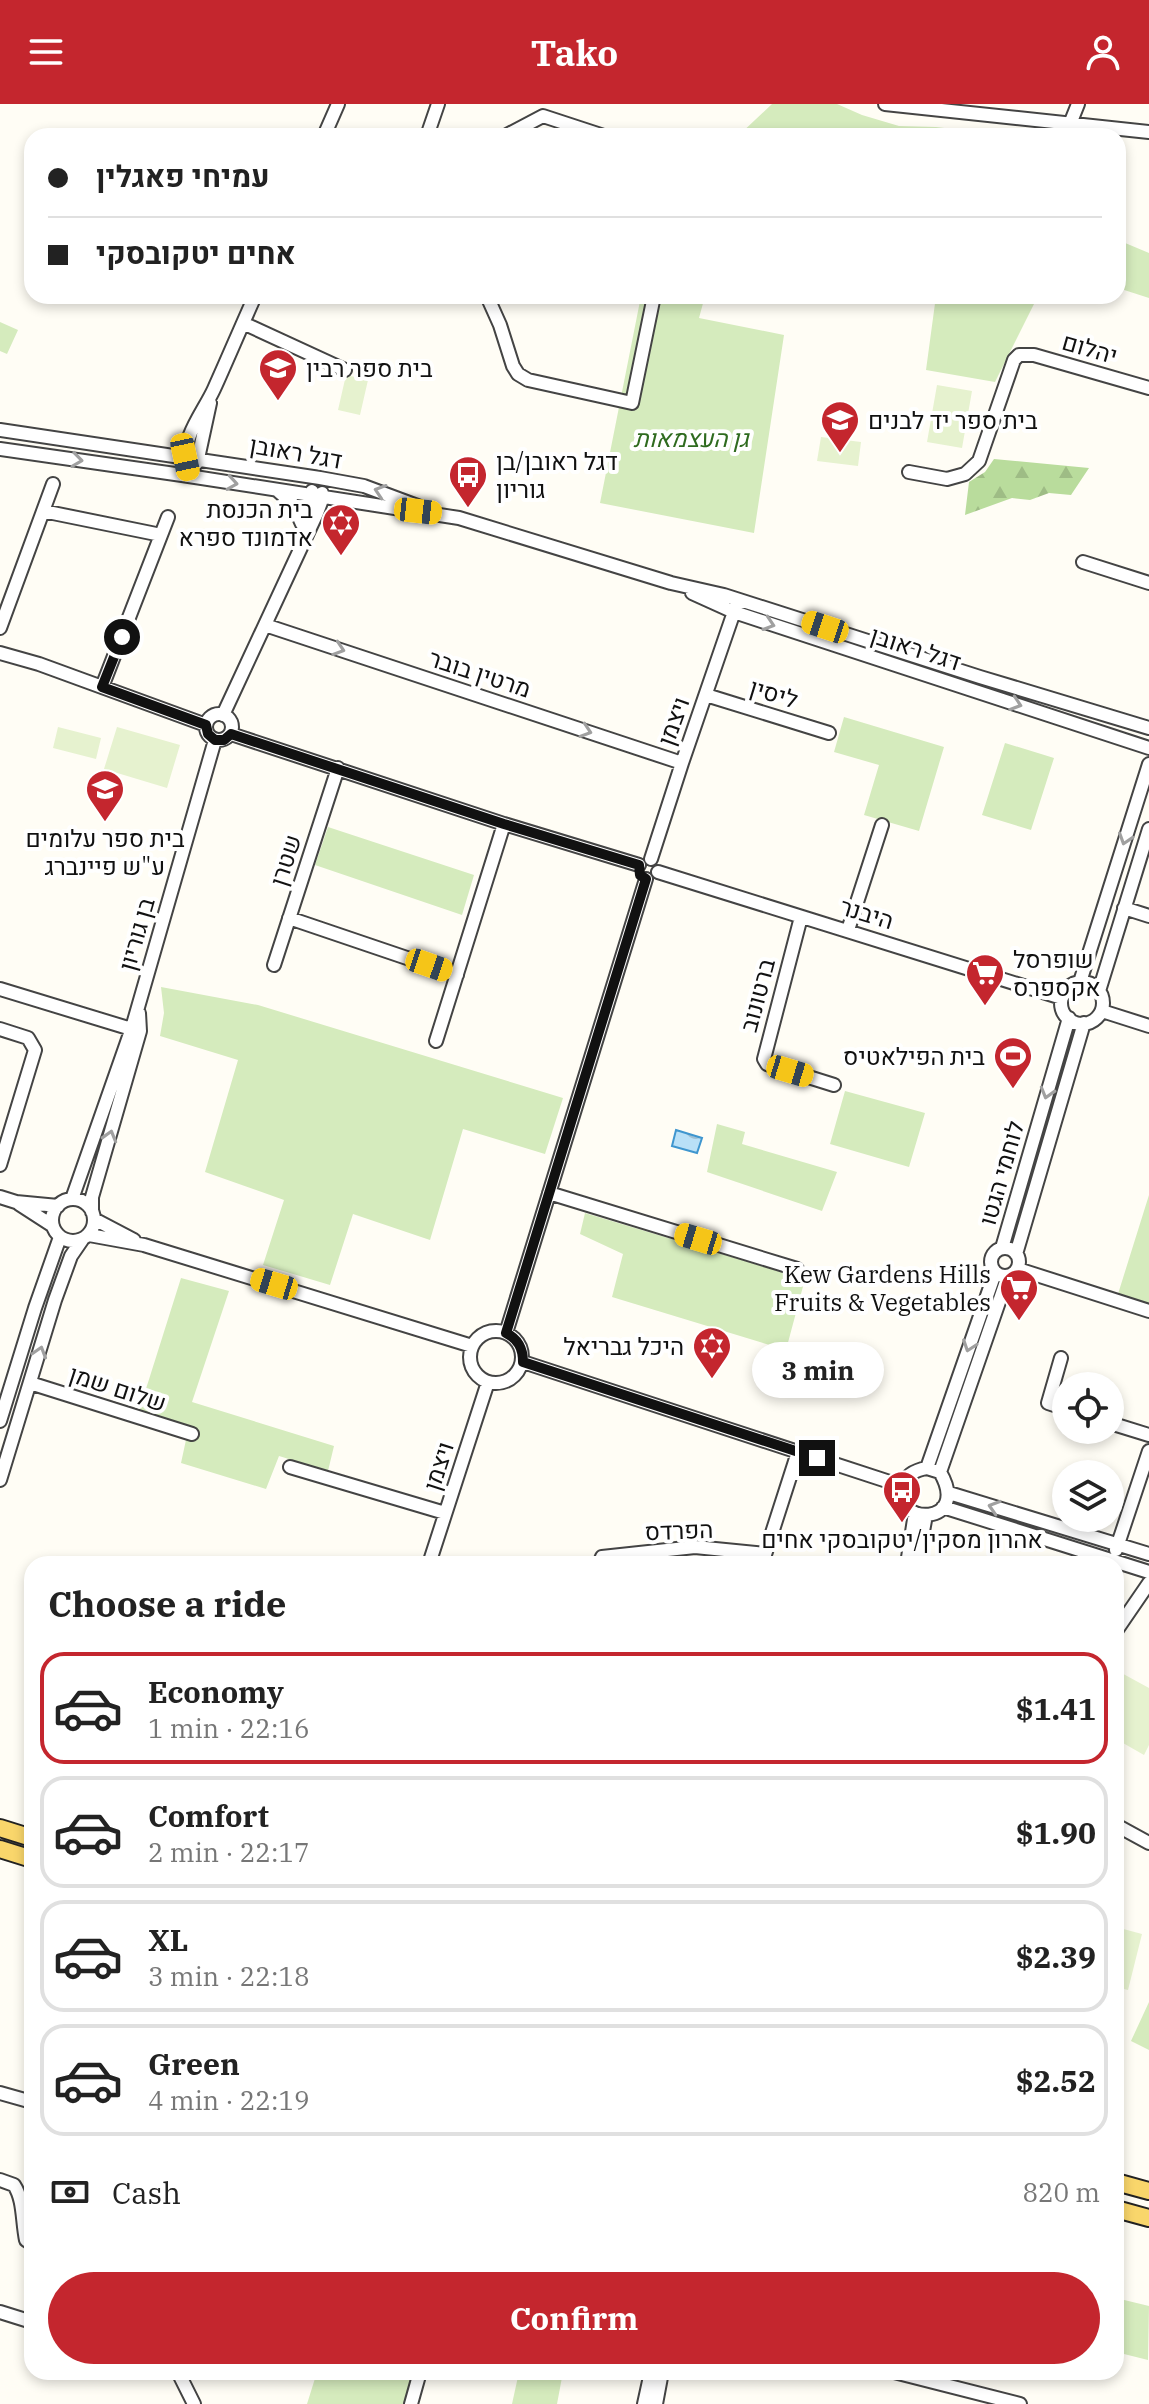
<!DOCTYPE html>
<html lang="en">
<head>
<meta charset="utf-8">
<style>
	:root { --surface:#fff; --page:#f6f6f6; --text:#222; --muted:#767676; --line:#e0e0e0; --accent:#c4262e }
	body { margin:0; font-family:"IBM Plex Serif",Heebo,serif; background:var(--page); color:var(--text); height:100vh; display:flex; flex-direction:column; font-size:30px; white-space:nowrap }
	* { box-sizing:border-box; margin:0 }
	p { font-size:26px; color:var(--muted) }
	.icon { flex:none; width:44px; height:44px; fill:none; stroke:currentColor; stroke-width:2; stroke-linecap:round; stroke-linejoin:round }
	.map { position:relative; flex:1; overflow:hidden }
	.side { position:absolute; left:24px; top:1452px; width:1100px; height:824px; display:flex; flex-direction:column; background:var(--surface); border-radius:24px; box-shadow:0 4px 12px #0003 }
	.side>* { flex:none }
	.banner { position:absolute; left:24px; top:24px; width:1102px; height:176px; border-radius:24px; box-shadow:0 4px 12px #0003; display:grid; align-content:center; height:176px; padding:0 24px; background:var(--surface) }
	.tools { position:absolute; left:1052px; top:1268px; display:grid; gap:16px }
	.tools a { display:grid; place-items:center; width:72px; height:72px; border-radius:50%; background:var(--surface); box-shadow:0 4px 12px #0003; font-size:40px }
	.end { position:absolute; width:36px; height:36px; margin:-18px; border:10px solid #111; background:#fff; box-shadow:0 0 0 4px #fff }
	.from { border-radius:50% }
	.bubble { position:absolute; height:56px; border-radius:28px; background:var(--surface); box-shadow:0 4px 12px #0003; font-size:26px; font-weight:800; line-height:56px; text-align:center }
	.car { position:absolute; width:24px; height:48px; margin:-24px -12px; border-radius:10px; box-shadow:0 0 6px 2px #0007; background:linear-gradient(#f5c518 24%,#345 0 40%,#f5c518 0 76%,#345 0 86%,#f5c518 0) }
	.banner b { display:flex; align-items:center; gap:28px; height:76px; font-size:30px }
	.banner b+b { border-top:2px solid var(--line) }
	.banner i { width:20px; height:20px; background:var(--text) }
	ul { padding:0; list-style:none }
	li { display:flex; align-items:center; gap:24px; height:112px; margin:0 16px 12px; padding:0 8px; border:4px solid var(--line); border-radius:24px }
	li div { flex:1 }
	li b { display:block; font-size:30px }
	li em { font-style:normal; font-weight:800 }
	li.active { border-color:var(--accent) }
	li>.icon { width:72px; height:72px; stroke-width:1.5 }
	h2 { padding:0 24px; font-size:36px; line-height:96px }
	.pay { display:flex; align-items:center; gap:20px; height:88px; padding:0 24px; font-size:30px }
	.pay p { margin-inline-start:auto }
	.primary-button { display:flex; gap:16px; margin-top:auto; padding:16px 24px }
	.primary-button a { flex:1; height:92px; border-radius:48px; background:var(--accent); color:#fff; font-size:32px; font-weight:800; line-height:92px; text-align:center }
	header { display:flex; justify-content:space-between; align-items:center; height:104px; padding:0 24px; background:var(--accent); color:#fff; font-size:36px; font-weight:800 }
	.map>svg:first-child { display:block }
	.forest { fill:url(#forest-firs) }
	.park { fill:#d5ebbd }
	.pitch { fill:#e6f2cf }
	.water { fill:url(#water-waves); stroke:#3f96cf; stroke-width:2 }
	.lines { fill:none; stroke-linecap:round; stroke-linejoin:round }
	.minor-casing { stroke:#444; stroke-width:16 }
	.major-casing { stroke:#222; stroke-width:20 }
	.minor { stroke:#fff; stroke-width:12 }
	.major { stroke:#f9d66b; stroke-width:16 }
	.oneway { stroke:#a0a0a0 }
	.route { stroke:#111; stroke-width:10 }
	.labels { text-anchor:middle; dominant-baseline:central; stroke-width:8; stroke-linejoin:round; paint-order:stroke }
	.street-label { font-size:24px; fill:#111; stroke:#fff }
	.poi-label { font-size:24px; fill:#111; stroke:#fff; text-anchor:start }
	.park-label { font-size:24px; font-style:italic; fill:#2f6b1f; stroke:#fff }
</style>
</head>
<body>
<header><svg class="icon" aria-label="menu" viewBox="0 0 24 24"><path d="M4 6h16M4 12h16M4 18h16"/></svg>Tako<svg class="icon" aria-label="person" viewBox="0 0 24 24"><circle cx="12" cy="8" r="4"/><path d="M4 21q1-7 8-7t8 7"/></svg></header>
<div class="map">
<svg width="1149" height="2300" viewBox="0 0 1149 2300">
	<defs>
		<pattern id="forest-firs" width="22" height="20" patternUnits="userSpaceOnUse" patternTransform="scale(2)"><rect width="22" height="20" fill="#b9dc9c"/><path d="M5 1l3.5 6h-7zM16 11l3.5 6h-7z" fill="#9ebc85"/></pattern>
		<pattern id="water-waves" width="16" height="10" patternUnits="userSpaceOnUse" patternTransform="scale(2)"><rect width="16" height="10" fill="#b9e0f7"/><path d="M0 5q4-4 8 0t8 0" fill="none" stroke="#9ebfd3"/></pattern>
	</defs>
	<rect width="100%" height="100%" fill="#fffdf5"/>
	<!-- forest -->
	<path class="forest" d="M 994,355 L 1089,364 L 1071,391 L 1049,389 L 1030,396 L 1012,394 L 965,411 L 969,378 L 985,368 Z"/>
	<!-- park -->
	<path class="park" d="M 772,0 L 837,0 L 862,11 L 899,22 L 936,23 L 1011,32 L 738,32 Z
		M 1118,136 L 1149,149 L 1149,194 L 1118,184 Z
		M 641,192 L 705,192 L 699,214 L 784,231 L 754,429 L 600,399 Z
		M 936,192 L 1038,192 L 995,278 L 926,266 Z
		M 0,218 L 18,226 L 7,250 L 0,247 Z
		M 844,613 L 944,643 L 919,727 L 864,711 L 879,661 L 834,648 Z
		M 1005,639 L 1054,654 L 1031,726 L 982,711 Z
		M 328,723 L 474,771 L 462,811 L 315,761 Z
		M 161,883 L 258,901 L 563,994 L 545,1050 L 463,1025 L 430,1136 L 353,1110 L 330,1181 L 263,1161 L 284,1096 L 205,1068 L 238,956 L 160,932 L 164,909 Z
		M 845,987 L 925,1009 L 909,1063 L 830,1040 Z
		M 717,1020 L 745,1028 L 742,1040 L 837,1068 L 822,1107 L 707,1068 Z
		M 1149,1091 L 1149,1200 L 1118,1190 Z
		M 585,1109 L 805,1175 L 786,1246 L 612,1193 L 623,1150 L 580,1130 Z
		M 181,1174 L 229,1187 L 192,1298 L 334,1342 L 328,1367 L 279,1352 L 266,1385 L 181,1359 L 189,1322 L 139,1307 Z
		M 1149,1898 L 1149,1946 L 1131,1937 Z
		M 1116,2194 L 1149,2202 L 1148,2256 L 1116,2248 Z
		M 317,2268 L 413,2268 L 404,2300 L 307,2300 Z
		M 519,2268 L 563,2268 L 557,2300 L 512,2300 Z"/>
	<!-- pitch -->
	<path class="pitch" d="M 346,271 L 368,276 L 360,311 L 338,306 Z
		M 937,281 L 972,287 L 962,344 L 927,338 Z
		M 821,333 L 861,338 L 858,362 L 817,357 Z
		M 58,623 L 101,634 L 96,655 L 53,644 Z
		M 117,623 L 180,641 L 167,684 L 104,665 Z
		M 1116,1566 L 1149,1584 L 1149,1641 L 1144,1651 L 1116,1635 Z
		M 1116,1823 L 1142,1830 L 1128,1886 L 1116,1883 Z"/>
	<!-- water -->
	<path class="water" d="M 676,1026 L 702,1034 L 697,1049 L 672,1042 Z"/>
	<g class="lines">
		<!-- minor casing -->
		<g class="minor-casing">
			<path id="minor" d="M 885,0 L 1149,28
				M 1070,20 L 1078,0
				M 324,32 L 338,0
				M 427,32 L 438,0
				M 505,32 L 543,12 L 604,32
				M 487,192 L 500,221 L 513,262 L 518,270 L 528,276 L 632,299 L 654,192
				M 243,219 L 345,266
				M 0,326 L 320,374 L 364,382 L 423,404
				M 0,345 L 182,371 L 459,414 L 671,479 L 724,491 L 980,573 L 1149,624
				M 197,359 L 210,299
				M 187,361 C 181,333 203,309 214,285 C 228,254 241,223 255,192
				M 909,368 L 947,375 L 965,370 L 979,357 L 1014,256 L 1019,251 L 1034,251 L 1149,284
				M 278,387 L 293,400 L 302,420
				M 43,407 L 161,431
				M 302,431 L 312,387
				M 1083,458 L 1149,479
				M 692,489 L 734,508 L 1149,644
				M 265,521 L 682,659
				M 0,524 L 53,380
				M 0,549 L 39,560 L 206,621
				M 102,583 L 168,413
				M 706,591 L 829,629
				M206 623a13 13 0 1 1 26 0a13 13 0 1 1-26 0Z
				M 223,611 L 317,409 L 323,393 L 322,389
				M 231,630 L 504,720 L 639,761
				M 651,755 L 682,659 L 736,502
				M 658,768 L 1062,894
				M 1124,804 L 1149,812
				M 801,813 L 764,955 L 767,960 L 834,981
				M 289,814 L 457,871
				M 848,826 L 882,721
				M 274,861 L 338,664
				M 1080,878 L 1149,660
				M1061 899a21 21 0 1 1 42 0a21 21 0 1 1-42 0Z
				M 0,885 L 138,927
				M 1099,887 L 1149,725
				M 1102,907 L 1149,922
				M 0,925 L 28,934 L 35,946 L 0,1061
				M 436,937 L 504,720
				M 549,1089 L 797,1165
				M 0,1093 L 16,1098 L 58,1102
				M 72,1095 L 132,924 L 215,636
				M52 1116a21 21 0 1 1 42 0a21 21 0 1 1-42 0Z
				M 19,1100 L 53,1122
				M 92,1108 L 92,1093 L 140,927 L 139,909
				M 94,1115 L 134,1136
				M 89,1131 L 144,1141 L 472,1242
				M991 1158a14 14 0 1 1 28 0a14 14 0 1 1-28 0Z
				M 1002,1144 L 1069,914
				M 1016,1150 L 1084,919
				M 1018,1165 L 1149,1207
				M470 1253a26 26 0 1 1 52 0a26 26 0 1 1-52 0Z
				M 506,1229 L 646,775
				M 1061,1254 L 1048,1299 L 1066,1305
				M 523,1258 L 902,1382
				M 30,1279 L 192,1330
				M 0,1317 L 35,1204 L 60,1133
				M 1110,1319 L 1149,1331
				M 290,1363 L 445,1409
				M 927,1364 L 995,1169
				M 927,1364 L 940,1368 C 972,1423 891,1422 902,1382 C 906,1370 916,1366 927,1364 Z
				M 940,1368 L 1008,1172
				M 0,1376 L 55,1196 L 71,1152 L 82,1136
				M 949,1389 L 1149,1450
				M 943,1403 L 1149,1468
				M 1116,1446 L 1149,1347
				M 429,1460 L 488,1278
				M 599,1460 L 602,1453 L 695,1443 L 765,1450
				M 762,1460 L 798,1348
				M 907,1460 L 915,1409
				M 917,1460 L 926,1411
				M 1116,1527 L 1149,1479
				M 1116,1721 L 1149,1739
				M 0,1989 L 32,1998
				M 0,2076 L 14,2081 C 24,2096 22,2117 26,2136 L 32,2140
				M 0,2208 L 32,2218
				M 178,2268 L 194,2300
				M 894,2268 L 1020,2300
				M 411,2300 L 420,2268
				M 644,2300 L 651,2268
				M 656,2300 L 662,2268"/>
		</g>
		<!-- major casing -->
		<g class="major-casing">
			<path id="major" d="M 0,1724 L 32,1734
				M 0,1745 L 32,1755
				M 1116,2078 L 1149,2087
				M 1116,2105 L 1149,2114"/>
		</g>
		<!-- minor -->
		<use href="#minor" class="minor"/>
		<!-- major -->
		<use href="#major" class="major"/>
	</g>
	<!-- one-way arrows -->
	<defs><path id="oneway-chevron" d="M-2-3.5L2.5 0L-2 3.5" fill="none" stroke-width="1.6" stroke-linecap="round" stroke-linejoin="round" transform="scale(2)"/></defs>
	<g class="oneway">
		<use href="#oneway-chevron" transform="translate(77 356) rotate(8)"/>
		<use href="#oneway-chevron" transform="translate(232 379) rotate(9)"/>
		<use href="#oneway-chevron" transform="translate(380 387) rotate(-162)"/>
		<use href="#oneway-chevron" transform="translate(769 520) rotate(18)"/>
		<use href="#oneway-chevron" transform="translate(339 545) rotate(18)"/>
		<use href="#oneway-chevron" transform="translate(1016 600) rotate(18)"/>
		<use href="#oneway-chevron" transform="translate(586 627) rotate(18)"/>
		<use href="#oneway-chevron" transform="translate(1125 735) rotate(108)"/>
		<use href="#oneway-chevron" transform="translate(1047 989) rotate(106)"/>
		<use href="#oneway-chevron" transform="translate(110 1032) rotate(-74)"/>
		<use href="#oneway-chevron" transform="translate(969 1242) rotate(109)"/>
		<use href="#oneway-chevron" transform="translate(40 1248) rotate(-73)"/>
		<use href="#oneway-chevron" transform="translate(994 1403) rotate(-163)"/>
	</g>
	<g class="lines">
		<!-- route -->
		<path class="route" d="M 122,533 L 102,583 L 206,621 L 208,630 L 215,636 L 224,636 L 231,630 L 504,720 L 639,761 L 640,771 L 646,775 L 506,1229 C 518,1235 523,1244 523,1258 L 817,1354"/>
	</g>
	<!-- icons -->
	<defs>
		<g id="school-pin" transform="scale(2)"><path d="M0 17L-7.5 6A9.5 9.5 0 1 1 7.5 6Z" fill="#c4262e" stroke="#fff"/><path d="M0-5L7-2L0 1L-7-2ZM-4 1L0 2.5L4 1V4Q0 6-4 4Z" fill="#fff"/></g>
		<g id="bus-pin" transform="scale(2)"><path d="M0 17L-7.5 6A9.5 9.5 0 1 1 7.5 6Z" fill="#c4262e" stroke="#fff"/><path d="M-5-6H5V4H4V6H2V4H-2V6H-4V4H-5ZM-3.5-4V0h7V-4ZM-3.5 1.2v1.5H-2V1.2ZM2 1.2v1.5H3.5V1.2Z" fill="#fff"/></g>
		<g id="synagogue-pin" transform="scale(2)"><path d="M0 17L-7.5 6A9.5 9.5 0 1 1 7.5 6Z" fill="#c4262e" stroke="#fff"/><path d="M0-6.5L5.6 3.2H-5.6ZM0 6.5L5.6-3.2H-5.6Z" fill="#fff"/></g>
		<g id="supermarket-pin" transform="scale(2)"><path d="M0 17L-7.5 6A9.5 9.5 0 1 1 7.5 6Z" fill="#c4262e" stroke="#fff"/><path d="M-6-5.5h2.5l.6 2H6L4.5 2H-2.5L-4.4-4H-6ZM-1.5 3.2a1.3 1.3 0 1 0 .1 0ZM3 3.2a1.3 1.3 0 1 0 .1 0Z" fill="#fff"/></g>
		<g id="stadium-pin" transform="scale(2)"><path d="M0 17L-7.5 6A9.5 9.5 0 1 1 7.5 6Z" fill="#c4262e" stroke="#fff"/><path d="M0-5a6.5 5 0 1 0 0 10a6.5 5 0 1 0 0-10ZM-3.5-1.8h7v3.6h-7Z" fill="#fff"/></g>
	</defs>
	<g fill-rule="evenodd">
		<use href="#school-pin" x="278" y="264"/>
		<use href="#school-pin" x="840" y="316"/>
		<use href="#bus-pin" x="468" y="371"/>
		<use href="#synagogue-pin" x="341" y="419"/>
		<use href="#school-pin" x="105" y="685"/>
		<use href="#supermarket-pin" x="985" y="869"/>
		<use href="#stadium-pin" x="1013" y="952"/>
		<use href="#supermarket-pin" x="1019" y="1184"/>
		<use href="#synagogue-pin" x="712" y="1242"/>
		<use href="#bus-pin" x="902" y="1386"/>
	</g>
	<g class="labels">
		<!-- street labels -->
		<g class="street-label">
			<text transform="translate(1090 244) rotate(16)">יהלום</text>
			<text transform="translate(296 348) rotate(10)">דגל ראובן</text>
			<text transform="translate(916 544) rotate(18)">דגל ראובן</text>
			<text transform="translate(480 569) rotate(18)">מרטין בובר</text>
			<text transform="translate(774 589) rotate(17)">ליסין</text>
			<text transform="translate(673 617) rotate(-70)">ויצמן</text>
			<text transform="translate(285 756) rotate(-72)">שטרן</text>
			<text transform="translate(867 809) rotate(17)">היבנר</text>
			<text transform="translate(136 830) rotate(-74)">בן גוריון</text>
			<text transform="translate(757 891) rotate(-75)">ברטונוב</text>
			<text transform="translate(1001 1069) rotate(-74)">לוחמי הגטו</text>
			<text transform="translate(118 1284) rotate(18)">שלום שמן</text>
			<text transform="translate(438 1362) rotate(-72)">ויצמן</text>
			<text transform="translate(679 1426) rotate(-2)">הפרדס</text>
		</g>
		<!-- poi labels -->
		<g class="poi-label">
			<text x="306" y="264">בית ספר רבין</text>
			<text x="868" y="316">בית ספר יד לבנים</text>
			<text x="496" y="357">דגל ראובן/בן<tspan x="496" dy="28">גוריון</tspan></text>
			<text x="313" y="405" text-anchor="end">בית הכנסת<tspan x="313" dy="28">אדמונד ספרא</tspan></text>
			<text x="105" y="734" text-anchor="middle">בית ספר עלומים<tspan x="105" dy="28">ע"ש פיינברג</tspan></text>
			<text x="1013" y="855">שופרסל<tspan x="1013" dy="28">אקספרס</tspan></text>
			<text x="985" y="952" text-anchor="end">בית הפילאטיס</text>
			<text x="991" y="1170" text-anchor="end">Kew Gardens Hills<tspan x="991" dy="28">Fruits &amp; Vegetables</tspan></text>
			<text x="684" y="1242" text-anchor="end">היכל גבריאל</text>
			<text x="902" y="1435" text-anchor="middle">אהרון מסקין/יטקובסקי אחים</text>
		</g>
		<!-- park labels -->
		<g class="park-label">
			<text x="691" y="334">גן העצמאות</text>
		</g>
	</g>
</svg>
<div class="tools">
<a><svg class="icon" aria-label="locate" viewBox="0 0 24 24"><circle cx="12" cy="12" r="6"/><path d="M12 2v4M12 18v4M2 12h4M18 12h4"/></svg></a>
<a><svg class="icon" aria-label="layers" viewBox="0 0 24 24"><path d="M12 4l9 5-9 5-9-5zM3 14l9 5 9-5"/></svg></a>
</div>
<i class="end from" style="left:122px;top:533px"></i>
<i class="end" style="left:817px;top:1354px"></i>
<div class="bubble" style="left:752px;top:1238px;width:132px">3 min</div>
<i class="car" style="left:185px;top:353px;rotate:168deg"></i>
<i class="car" style="left:418px;top:407px;rotate:96deg"></i>
<i class="car" style="left:825px;top:523px;rotate:288deg"></i>
<i class="car" style="left:429px;top:861px;rotate:109deg"></i>
<i class="car" style="left:790px;top:967px;rotate:107deg"></i>
<i class="car" style="left:698px;top:1135px;rotate:287deg"></i>
<i class="car" style="left:274px;top:1180px;rotate:287deg"></i>
<div class="banner">
<b><i class="from"></i>עמיחי פאגלין</b>
<b><i></i>אחים יטקובסקי</b>
</div>
<section class="side">
<h2>Choose a ride</h2>
<ul>
<li class="active"><svg class="icon" aria-label="car" viewBox="0 0 24 24"><path d="M5 17H2v-5l4-1 3-4h7l3 4 3 1v5h-3M9 17h6M6 11h13"/><circle cx="7" cy="17" r="2"/><circle cx="17" cy="17" r="2"/></svg><div><b>Economy</b><p>1 min · 22:16</p></div><em>$1.41</em></li>
<li><svg class="icon" aria-label="car" viewBox="0 0 24 24"><path d="M5 17H2v-5l4-1 3-4h7l3 4 3 1v5h-3M9 17h6M6 11h13"/><circle cx="7" cy="17" r="2"/><circle cx="17" cy="17" r="2"/></svg><div><b>Comfort</b><p>2 min · 22:17</p></div><em>$1.90</em></li>
<li><svg class="icon" aria-label="car" viewBox="0 0 24 24"><path d="M5 17H2v-5l4-1 3-4h7l3 4 3 1v5h-3M9 17h6M6 11h13"/><circle cx="7" cy="17" r="2"/><circle cx="17" cy="17" r="2"/></svg><div><b>XL</b><p>3 min · 22:18</p></div><em>$2.39</em></li>
<li><svg class="icon" aria-label="car" viewBox="0 0 24 24"><path d="M5 17H2v-5l4-1 3-4h7l3 4 3 1v5h-3M9 17h6M6 11h13"/><circle cx="7" cy="17" r="2"/><circle cx="17" cy="17" r="2"/></svg><div><b>Green</b><p>4 min · 22:19</p></div><em>$2.52</em></li>
</ul>
<div class="pay"><svg class="icon" aria-label="cash" viewBox="0 0 24 24"><path d="M3 7h18v10H3z"/><circle cx="12" cy="12" r="2"/></svg>Cash<p>820 m</p></div>
<div class="primary-button"><a>Confirm</a></div>
</section>
</div>
</body>
</html>
